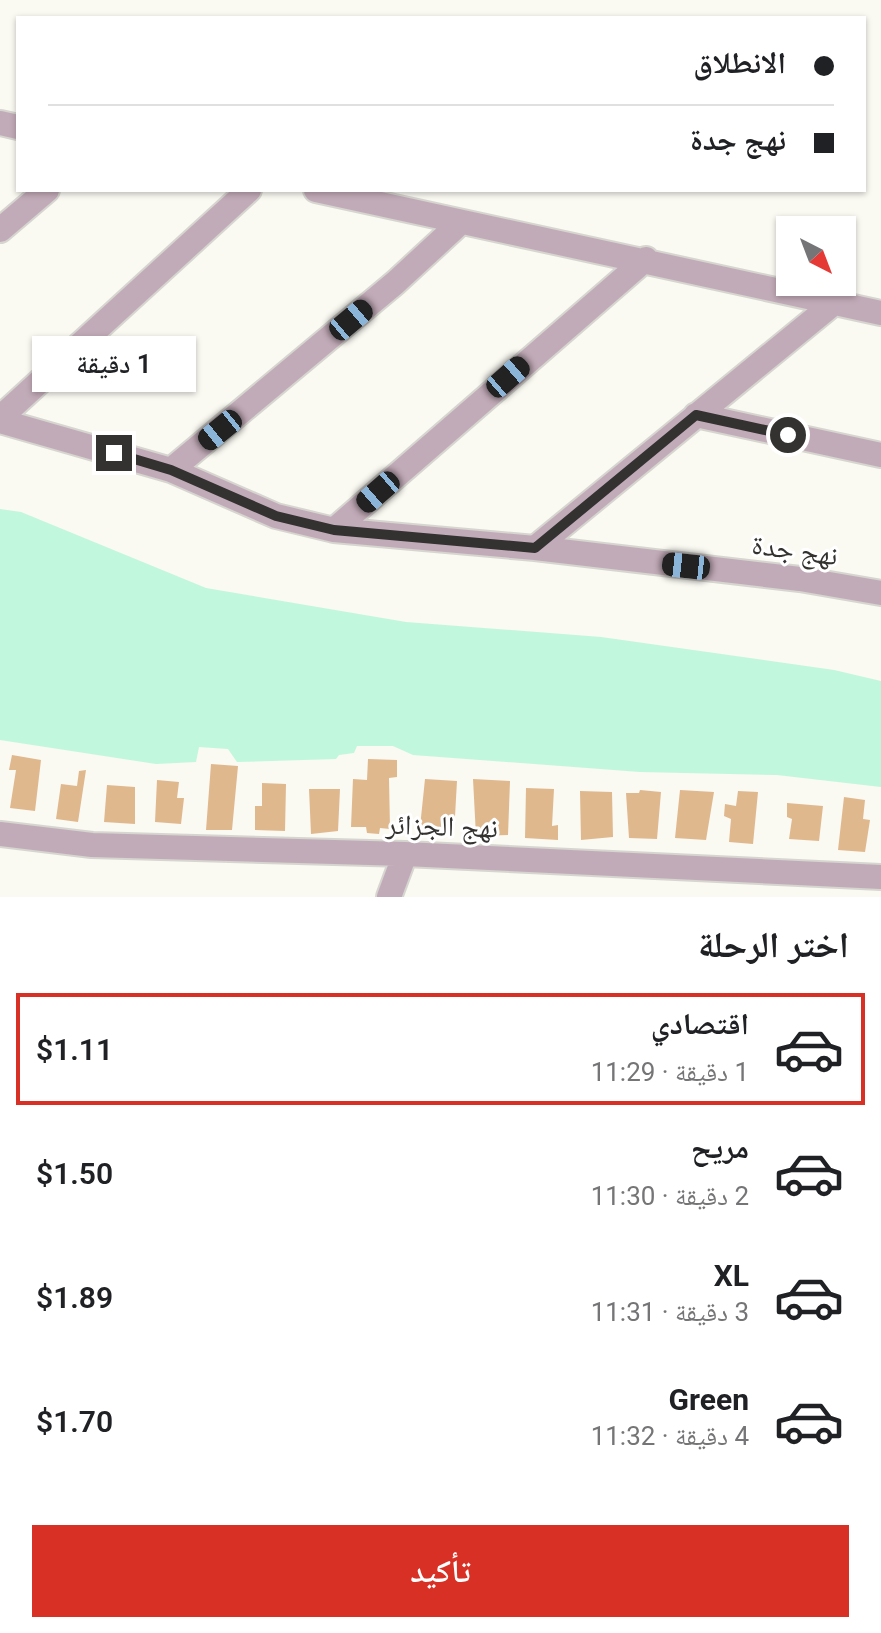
<!DOCTYPE html>
<html lang="ar">
<head>
<meta charset="utf-8">
<style>
	:root { --surface:#fff; --page:#f6f6f6; --text:#202124; --muted:#757577; --line:#e0e0e0; --accent:#d93025 }
	body { margin:0; font-family:Roboto,"Noto Naskh Arabic",sans-serif; background:var(--page); color:var(--text); direction:rtl; height:100vh; display:flex; flex-direction:column; font-size:30px; white-space:nowrap }
	* { box-sizing:border-box; margin:0 }
	p { font-size:26px; color:var(--muted) }
	.icon { flex:none; width:44px; height:44px; fill:none; stroke:currentColor; stroke-width:2; stroke-linecap:round; stroke-linejoin:round }
	.map { position:relative; height:897px; overflow:hidden; direction:ltr }
	.panel { display:flex; flex-direction:column; background:var(--surface); flex:1 }
	.panel>* { flex:none }
	.top-card { position:absolute; left:16px; top:16px; width:850px; height:176px; border-radius:0px; box-shadow:0 2px 6px #0004; direction:rtl; display:grid; align-content:center; height:176px; padding:0 32px; background:var(--surface) }
	.needle { width:52px; rotate:138deg }
	.controls { position:absolute; left:776px; top:216px; display:grid; gap:16px }
	.controls a { display:grid; place-items:center; width:80px; height:80px; border-radius:0px; background:var(--surface); box-shadow:0 2px 6px #0004; font-size:40px }
	.end { position:absolute; width:36px; height:36px; margin:-18px; border:10px solid #333230; background:#fff; box-shadow:0 0 0 4px #fff }
	.from { border-radius:50% }
	.bubble { position:absolute; height:56px; border-radius:0px; background:var(--surface); box-shadow:0 2px 6px #0004; font-size:26px; font-weight:600; line-height:56px; text-align:center; direction:rtl }
	.car { position:absolute; width:24px; height:48px; margin:-24px -12px; border-radius:10px; box-shadow:0 0 6px 2px #0007; background:linear-gradient(#222 24%,#8ab4d8 0 40%,#222 0 76%,#8ab4d8 0 86%,#222 0) }
	.top-card b { display:flex; align-items:center; gap:28px; height:76px; font-size:30px }
	.top-card b+b { border-top:2px solid var(--line) }
	.top-card i { width:20px; height:20px; background:var(--text) }
	ul { padding:0; list-style:none }
	li { display:flex; align-items:center; gap:24px; height:112px; margin:0 16px 12px; padding:0 16px; border:4px solid transparent; border-radius:0px }
	li div { flex:1 }
	li b { display:block; font-size:30px }
	li em { font-style:normal; font-weight:600 }
	li.active { border-color:var(--accent) }
	li>.icon { width:72px; height:72px; stroke-width:1.5 }
	h2 { padding:0 32px; font-size:36px; line-height:96px }
	.button { display:flex; gap:16px; margin-top:auto; padding:16px 32px }
	.button a { flex:1; height:92px; border-radius:0px; background:var(--accent); color:#fff; font-size:32px; font-weight:600; line-height:92px; text-align:center }
	.map>svg:first-child { display:block }
	.green { fill:#c1f7dc }
	.building { fill:#e0b88e }
	.lines { fill:none; stroke-linecap:round; stroke-linejoin:round }
	.minor-casing { stroke:#d6d5cf; stroke-width:28 }
	.minor { stroke:#c2abb8; stroke-width:24 }
	.route { stroke:#333230; stroke-width:10 }
	.labels { text-anchor:middle; dominant-baseline:central; stroke-width:6; stroke-linejoin:round; paint-order:stroke }
	.street-label { font-size:28px; fill:#333230; stroke:#fff }
</style>
</head>
<body>
<div class="map">
<svg width="881" height="897" viewBox="0 0 881 897">
	<rect width="100%" height="100%" fill="#faf9f2"/>
	<!-- green -->
	<path class="green" d="M 0,509 L 21,512 L 206,588 L 406,622 L 601,637 L 834,670 L 881,681 L 881,787 L 777,775 L 640,772 L 413,755 L 393,746 L 357,746 L 354,753 L 339,755 L 336,759 L 237,762 L 228,749 L 199,747 L 196,762 L 156,764 L 0,740 Z"/>
	<!-- building -->
	<path class="building" d="M 12,755 L 41,760 L 35,811 L 10,808 L 16,770 L 9,770 Z
		M 368,759 L 397,760 L 397,777 L 389,778 L 390,829 L 380,828 L 379,834 L 367,833 L 366,827 L 351,827 L 353,779 L 367,780 Z
		M 211,764 L 238,766 L 232,830 L 206,830 Z
		M 86,770 L 78,822 L 56,819 L 61,784 L 77,786 L 79,771 Z
		M 425,779 L 457,781 L 454,834 L 424,833 L 424,829 L 420,827 Z
		M 473,779 L 510,781 L 508,835 L 476,836 Z
		M 157,780 L 179,782 L 177,798 L 184,798 L 181,824 L 155,822 Z
		M 262,783 L 286,784 L 285,831 L 255,830 L 255,806 L 262,806 Z
		M 107,785 L 135,787 L 135,824 L 104,822 Z
		M 526,788 L 554,789 L 552,826 L 558,825 L 558,840 L 525,838 Z
		M 309,789 L 340,789 L 338,831 L 311,834 Z
		M 640,790 L 661,792 L 657,839 L 629,838 L 626,793 L 639,793 Z
		M 680,790 L 714,792 L 706,840 L 675,838 Z
		M 580,791 L 612,792 L 613,837 L 581,840 Z
		M 738,791 L 758,792 L 753,844 L 729,842 L 731,819 L 724,816 L 725,804 L 736,806 Z
		M 844,797 L 865,800 L 863,819 L 870,820 L 865,852 L 838,850 Z
		M 787,803 L 823,806 L 819,841 L 789,839 L 792,819 L 787,817 Z"/>
	<g class="lines">
		<!-- minor casing -->
		<g class="minor-casing">
			<path id="minor" d="M 0,123 L 18,127
				M 316,190 L 881,313
				M 0,230 L 47,190
				M 696,415 L 881,455
				M 0,418 L 249,190
				M 0,421 L 171,470 L 276,516 L 334,530 L 535,548 L 800,579 L 881,593
				M 171,470 L 395,283 L 460,223
				M 334,530 L 646,259
				M 535,548 L 834,303
				M 0,834 L 92,845 L 405,854 L 881,877
				M 389,897 L 405,854"/>
		</g>
		<!-- minor -->
		<use href="#minor" class="minor"/>
	</g>
	<g class="lines">
		<!-- route -->
		<path class="route" d="M 114,453 L 171,470 L 276,516 L 334,530 L 535,548 L 696,415 L 788,435"/>
	</g>
	<g class="labels">
		<!-- street labels -->
		<g class="street-label">
			<text transform="translate(795 550) rotate(8)">نهج جدة</text>
			<text transform="translate(442 826) rotate(2)">نهج الجزائر</text>
		</g>
	</g>
</svg>
<div class="controls">
<a><svg class="needle" viewBox="-14 -14 28 28"><path d="M0-13l5 13h-10z" fill="#e53935"/><path d="M0 13l5-13h-10z" fill="#757577"/></svg></a>
</div>
<i class="end from" style="left:788px;top:435px"></i>
<i class="end" style="left:114px;top:453px"></i>
<div class="bubble" style="left:32px;top:336px;width:164px">1 دقيقة</div>
<i class="car" style="left:351px;top:320px;rotate:50deg"></i>
<i class="car" style="left:508px;top:377px;rotate:49deg"></i>
<i class="car" style="left:220px;top:430px;rotate:231deg"></i>
<i class="car" style="left:378px;top:492px;rotate:229deg"></i>
<i class="car" style="left:686px;top:566px;rotate:276deg"></i>
<div class="top-card">
<b><i class="from"></i>الانطلاق</b>
<b><i></i>نهج جدة</b>
</div>
</div>
<section class="panel">
<h2>اختر الرحلة</h2>
<ul>
<li class="active"><svg class="icon" aria-label="car" viewBox="0 0 24 24"><path d="M5 17H2v-5l4-1 3-4h7l3 4 3 1v5h-3M9 17h6M6 11h13"/><circle cx="7" cy="17" r="2"/><circle cx="17" cy="17" r="2"/></svg><div><b>اقتصادي</b><p>1 دقيقة · 11:29</p></div><em>$1.11</em></li>
<li><svg class="icon" aria-label="car" viewBox="0 0 24 24"><path d="M5 17H2v-5l4-1 3-4h7l3 4 3 1v5h-3M9 17h6M6 11h13"/><circle cx="7" cy="17" r="2"/><circle cx="17" cy="17" r="2"/></svg><div><b>مريح</b><p>2 دقيقة · 11:30</p></div><em>$1.50</em></li>
<li><svg class="icon" aria-label="car" viewBox="0 0 24 24"><path d="M5 17H2v-5l4-1 3-4h7l3 4 3 1v5h-3M9 17h6M6 11h13"/><circle cx="7" cy="17" r="2"/><circle cx="17" cy="17" r="2"/></svg><div><b>XL</b><p>3 دقيقة · 11:31</p></div><em>$1.89</em></li>
<li><svg class="icon" aria-label="car" viewBox="0 0 24 24"><path d="M5 17H2v-5l4-1 3-4h7l3 4 3 1v5h-3M9 17h6M6 11h13"/><circle cx="7" cy="17" r="2"/><circle cx="17" cy="17" r="2"/></svg><div><b>Green</b><p>4 دقيقة · 11:32</p></div><em>$1.70</em></li>
</ul>
<div class="button"><a>تأكيد</a></div>
</section>
</body>
</html>
